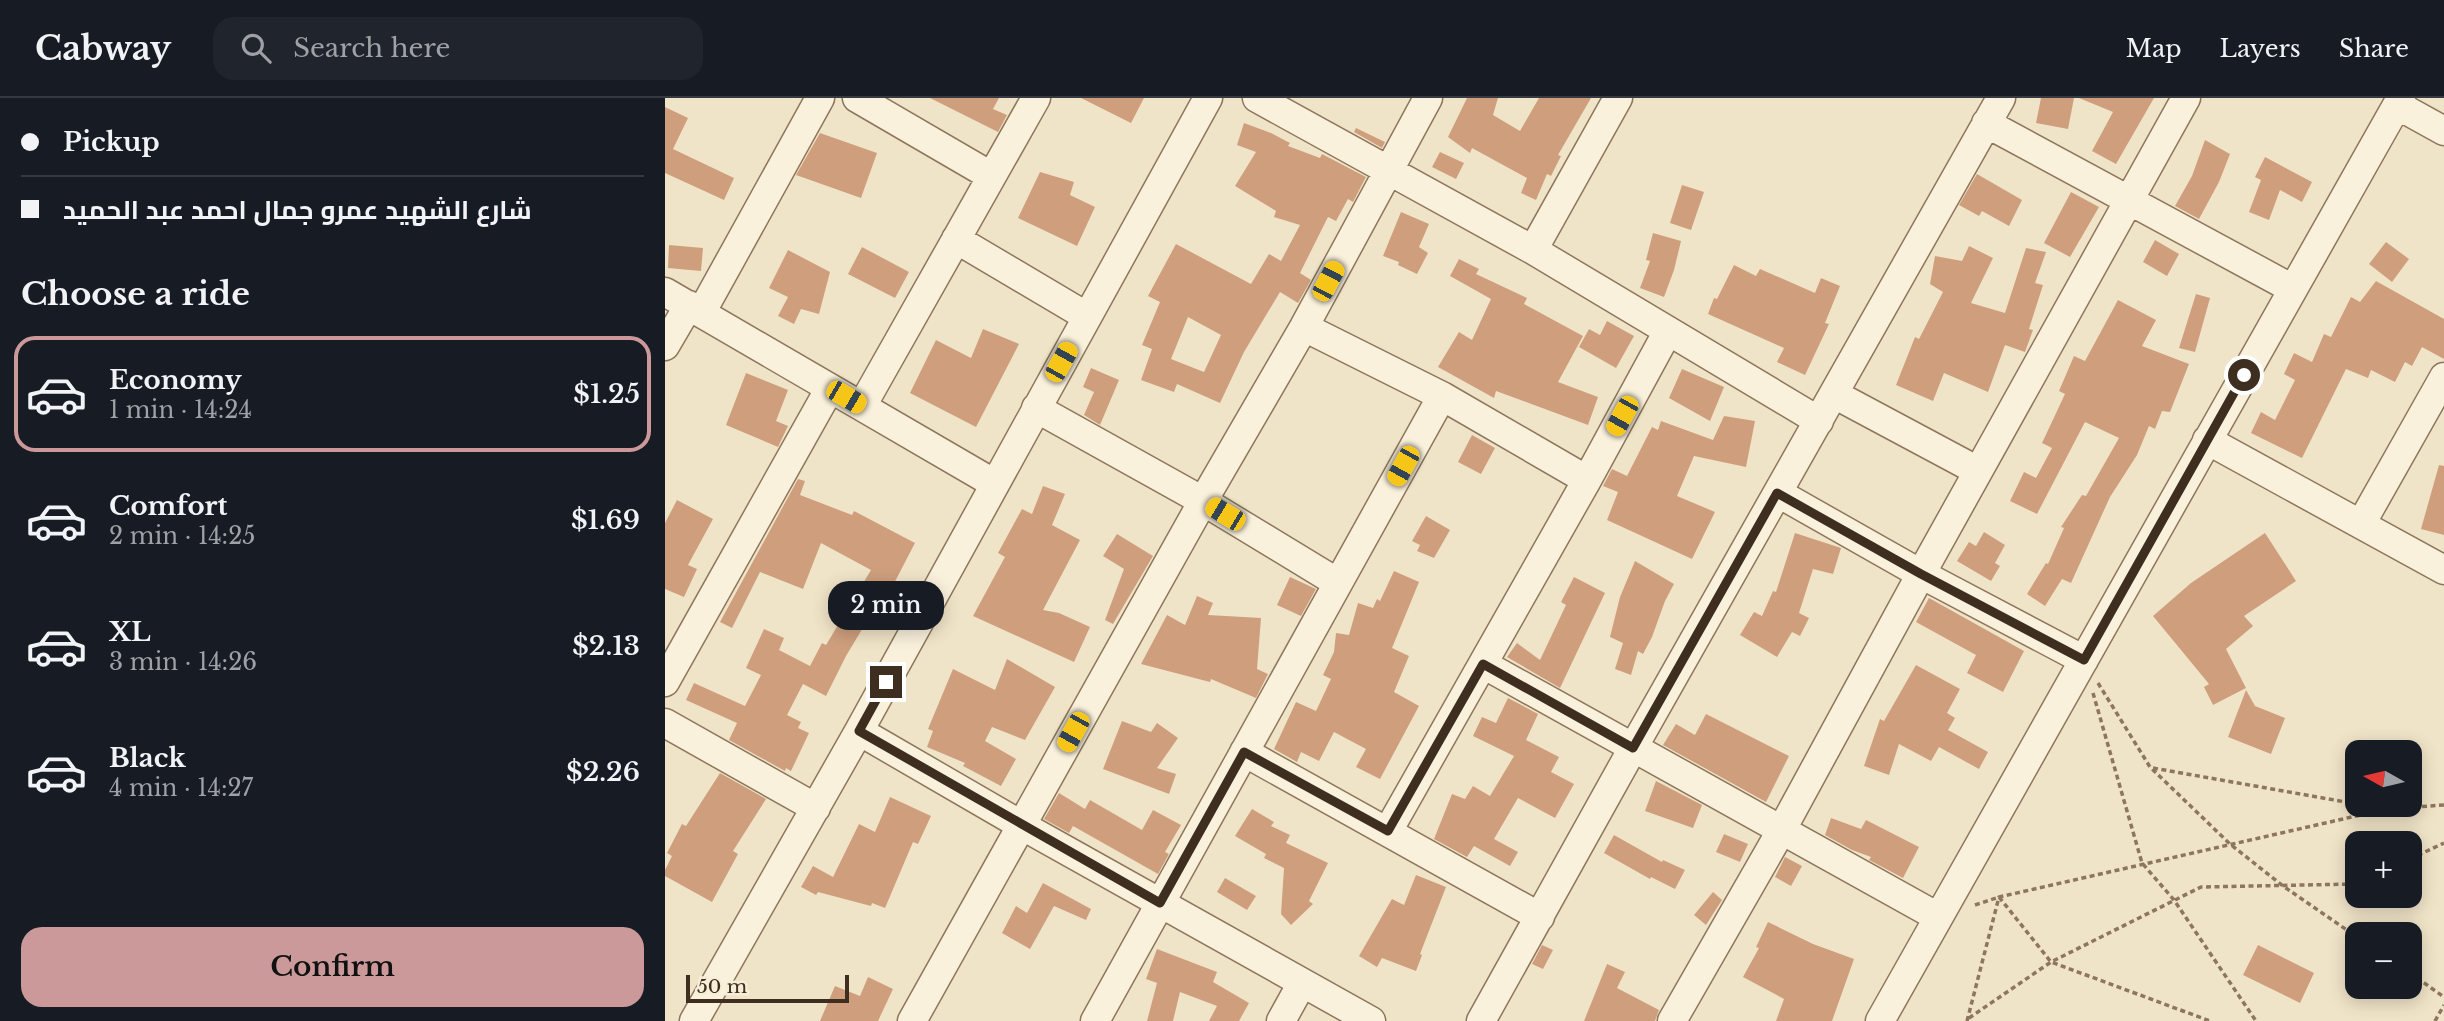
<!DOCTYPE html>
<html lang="en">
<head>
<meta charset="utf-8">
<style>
	:root { --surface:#171b24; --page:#20242c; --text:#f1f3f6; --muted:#9ea1a6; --line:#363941; --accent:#cc999b }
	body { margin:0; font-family:"Libre Baskerville",Cairo,serif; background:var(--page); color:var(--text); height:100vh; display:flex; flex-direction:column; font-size:26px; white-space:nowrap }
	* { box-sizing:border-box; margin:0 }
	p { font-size:23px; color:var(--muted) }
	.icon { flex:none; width:38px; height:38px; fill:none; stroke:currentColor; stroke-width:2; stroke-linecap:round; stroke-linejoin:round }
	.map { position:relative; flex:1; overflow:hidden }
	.side { display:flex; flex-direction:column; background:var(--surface); width:665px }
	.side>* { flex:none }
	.guide { display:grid; align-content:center; height:154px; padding:0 21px; background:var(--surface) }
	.needle { width:46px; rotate:278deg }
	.buttons { position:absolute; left:1680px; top:642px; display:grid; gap:14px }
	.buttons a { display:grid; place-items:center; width:77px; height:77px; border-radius:14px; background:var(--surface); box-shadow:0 4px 18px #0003; font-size:35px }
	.scale { position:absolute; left:21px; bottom:18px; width:163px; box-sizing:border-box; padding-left:7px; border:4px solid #3d2e20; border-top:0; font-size:19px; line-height:24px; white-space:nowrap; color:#3d2e20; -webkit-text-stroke:5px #f7eed8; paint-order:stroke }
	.end { position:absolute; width:32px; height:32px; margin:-16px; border:9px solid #3d2e20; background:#fff; box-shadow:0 0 0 4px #fff }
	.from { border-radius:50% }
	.bubble { position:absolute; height:49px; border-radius:21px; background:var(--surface); box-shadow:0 4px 18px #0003; font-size:23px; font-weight:600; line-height:49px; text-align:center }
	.car { position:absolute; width:21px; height:42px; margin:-21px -10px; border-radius:9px; box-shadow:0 0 5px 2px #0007; background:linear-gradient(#f5c518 24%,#345 0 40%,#f5c518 0 76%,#345 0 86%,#f5c518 0) }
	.guide b { display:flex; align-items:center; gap:24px; height:66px; font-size:26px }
	.guide b+b { border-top:2px solid var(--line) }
	.guide i { width:18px; height:18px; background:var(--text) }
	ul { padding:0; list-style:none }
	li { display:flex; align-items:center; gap:21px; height:116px; margin:0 14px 10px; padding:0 7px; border:4px solid transparent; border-radius:21px }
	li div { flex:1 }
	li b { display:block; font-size:26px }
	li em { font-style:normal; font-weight:600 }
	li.selected { border-color:var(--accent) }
	li>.icon { width:63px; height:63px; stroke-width:1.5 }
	h2 { padding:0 21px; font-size:32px; line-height:84px }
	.action { display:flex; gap:14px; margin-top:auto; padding:14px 21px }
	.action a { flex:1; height:80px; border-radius:21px; background:var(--accent); color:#111; font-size:28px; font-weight:600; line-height:80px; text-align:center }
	header { display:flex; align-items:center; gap:42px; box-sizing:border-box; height:98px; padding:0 35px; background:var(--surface); border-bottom:2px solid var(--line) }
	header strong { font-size:33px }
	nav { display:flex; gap:38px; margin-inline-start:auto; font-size:24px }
	.search { width:490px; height:63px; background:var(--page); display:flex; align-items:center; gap:18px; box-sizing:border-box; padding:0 24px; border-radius:21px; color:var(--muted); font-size:26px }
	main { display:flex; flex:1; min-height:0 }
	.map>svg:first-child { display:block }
	.building { fill:#cf9f7d; fill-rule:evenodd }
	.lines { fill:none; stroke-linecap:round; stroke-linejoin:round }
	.minor-casing { stroke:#8d765c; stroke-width:31 }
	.path { stroke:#8d765c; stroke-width:3.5; stroke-dasharray:5 3.5; stroke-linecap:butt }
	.minor { stroke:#faf1dc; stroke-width:28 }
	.route { stroke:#3d2e20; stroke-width:9 }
</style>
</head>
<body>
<header>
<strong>Cabway</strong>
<div class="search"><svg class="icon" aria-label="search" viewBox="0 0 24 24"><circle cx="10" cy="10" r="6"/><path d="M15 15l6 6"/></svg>Search here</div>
<nav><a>Map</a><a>Layers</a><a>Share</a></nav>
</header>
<main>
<section class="side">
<div class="guide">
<b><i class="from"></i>Pickup</b>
<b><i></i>شارع الشهيد عمرو جمال احمد عبد الحميد</b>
</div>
<h2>Choose a ride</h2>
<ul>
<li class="selected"><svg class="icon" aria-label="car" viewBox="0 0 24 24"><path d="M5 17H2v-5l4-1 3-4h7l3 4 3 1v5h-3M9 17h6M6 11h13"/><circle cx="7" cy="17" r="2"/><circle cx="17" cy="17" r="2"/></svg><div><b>Economy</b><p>1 min · 14:24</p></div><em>$1.25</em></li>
<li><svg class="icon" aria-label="car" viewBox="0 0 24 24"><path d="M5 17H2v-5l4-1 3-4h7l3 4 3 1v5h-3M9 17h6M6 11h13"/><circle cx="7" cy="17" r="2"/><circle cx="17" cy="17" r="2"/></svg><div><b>Comfort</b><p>2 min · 14:25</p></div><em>$1.69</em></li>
<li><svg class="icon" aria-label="car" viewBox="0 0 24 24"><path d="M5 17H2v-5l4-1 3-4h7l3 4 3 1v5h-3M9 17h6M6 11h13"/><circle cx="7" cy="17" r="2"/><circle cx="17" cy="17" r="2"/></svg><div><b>XL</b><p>3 min · 14:26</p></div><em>$2.13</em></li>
<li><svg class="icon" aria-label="car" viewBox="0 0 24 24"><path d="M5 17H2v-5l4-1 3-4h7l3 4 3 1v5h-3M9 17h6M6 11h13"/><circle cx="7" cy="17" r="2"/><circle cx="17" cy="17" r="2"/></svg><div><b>Black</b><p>4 min · 14:27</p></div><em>$2.26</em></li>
</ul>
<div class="action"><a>Confirm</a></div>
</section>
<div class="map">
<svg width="1779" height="923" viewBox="0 0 1779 923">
	<rect width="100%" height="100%" fill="#f0e4c8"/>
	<!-- building -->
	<path class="building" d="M 265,0 L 334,0 L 328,11 L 342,17 L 333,34 Z
		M 416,0 L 479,0 L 466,25 Z
		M 802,0 L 833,0 L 828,17 L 855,33 L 874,0 L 926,0 L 893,57 L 896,58 L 886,78 L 882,76 L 871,102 L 856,95 L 862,80 L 807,50 L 805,55 L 783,39 Z
		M 1376,0 L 1409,0 L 1403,31 L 1371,25 Z
		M 1414,0 L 1489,0 L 1451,66 L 1427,53 L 1448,14 Z
		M 0,9 L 23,20 L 8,51 L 69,80 L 59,102 L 0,75 Z
		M 579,25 L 606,35 L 625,45 L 623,48 L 655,60 L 657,56 L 701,79 L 688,104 L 683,101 L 671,123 L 663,119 L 635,175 L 646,182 L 633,205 L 615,194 L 579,254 L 555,305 L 512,286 L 509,294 L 476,282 L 487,251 L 477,247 L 495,204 L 483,198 L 511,146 L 586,186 L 604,156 L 616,163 L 635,127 L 609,119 L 611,113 L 570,88 L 591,54 L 572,47 ZM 523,219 L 556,237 L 539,274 L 506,261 Z
		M 691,30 L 720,44 L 717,50 L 689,34 Z
		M 155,35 L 212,55 L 196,100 L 131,77 Z
		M 1540,42 L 1565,56 L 1554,84 L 1534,121 L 1510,108 L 1527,78 Z
		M 775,54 L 799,65 L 791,81 L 767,69 Z
		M 1600,59 L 1647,84 L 1637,104 L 1615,92 L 1604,122 L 1584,114 L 1596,82 L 1590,79 Z
		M 375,74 L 409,84 L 405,97 L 430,109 L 412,148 L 353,120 Z
		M 1312,76 L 1357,102 L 1344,128 L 1317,113 L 1314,118 L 1294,107 Z
		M 1017,87 L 1039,94 L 1026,132 L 1005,125 Z
		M 1406,94 L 1434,109 L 1405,159 L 1379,145 Z
		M 736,114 L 764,126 L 754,149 L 763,155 L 752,176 L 733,167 L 734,164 L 718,158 Z
		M 988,135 L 1016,143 L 1009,172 L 999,199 L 975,190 L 985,163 L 981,162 Z
		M 1490,142 L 1514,156 L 1502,178 L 1478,164 Z
		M 1721,144 L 1744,161 L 1727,184 L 1704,166 Z
		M 4,147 L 38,150 L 36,173 L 3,170 Z
		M 1304,148 L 1328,160 L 1306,205 L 1340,215 L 1361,150 L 1381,154 L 1370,185 L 1378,187 L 1364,231 L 1368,232 L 1360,254 L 1340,247 L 1323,294 L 1279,275 L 1268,303 L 1231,287 L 1250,239 L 1254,241 L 1278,194 L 1265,186 L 1270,158 L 1297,163 Z
		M 197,149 L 244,174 L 230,200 L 183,176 Z
		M 123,152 L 165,174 L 154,216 L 136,211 L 129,226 L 113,218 L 123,199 L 104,190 Z
		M 794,161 L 814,171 L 811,176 L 862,200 L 859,206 L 918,238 L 893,284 L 933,299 L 923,327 L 831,293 L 829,300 L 773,269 L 794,234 L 807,242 L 826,201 L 785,178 Z
		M 1069,167 L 1091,178 L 1095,171 L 1150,195 L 1156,180 L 1175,188 L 1160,225 L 1164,226 L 1140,277 L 1112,264 L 1119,250 L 1043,216 L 1049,200 L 1052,201 Z
		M 1711,183 L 1779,221 L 1779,261 L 1757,249 L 1747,268 L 1740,264 L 1730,284 L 1706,272 L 1703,280 L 1681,271 L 1637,360 L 1586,335 L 1596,314 L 1610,322 L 1630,282 L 1619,276 L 1629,255 L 1647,264 L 1659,236 L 1666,239 L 1686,199 L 1695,204 Z
		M 1531,196 L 1545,200 L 1530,254 L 1514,250 Z
		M 1453,202 L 1491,222 L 1477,248 L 1524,266 L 1505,314 L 1497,313 L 1490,331 L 1484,328 L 1472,357 L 1445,399 L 1406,485 L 1397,481 L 1380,508 L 1362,496 L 1381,465 L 1383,466 L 1399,430 L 1396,429 L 1417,397 L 1421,398 L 1454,340 L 1420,324 L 1372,416 L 1345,403 L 1359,374 L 1371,380 L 1387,350 L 1377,345 L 1400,296 L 1394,293 L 1409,258 L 1420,263 Z
		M 942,223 L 969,238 L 951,270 L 914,249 L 924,231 L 935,237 Z
		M 318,231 L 354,246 L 311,329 L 245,295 L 271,242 L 306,260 Z
		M 426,270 L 454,282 L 435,327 L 419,317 L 429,294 L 418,289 Z
		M 1017,271 L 1059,289 L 1045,323 L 1004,300 Z
		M 81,275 L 123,292 L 111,323 L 123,328 L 113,349 L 61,327 Z
		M 1059,318 L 1090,323 L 1081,369 L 1029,358 L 1012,398 L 1050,414 L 1027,461 L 942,422 L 953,394 L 938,388 L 947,371 L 962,378 L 987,329 L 993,332 L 996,323 L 1048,342 Z
		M 807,337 L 830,350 L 816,376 L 793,364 Z
		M 1774,367 L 1779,368 L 1779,437 L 1756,431 Z
		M 133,381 L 140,383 L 135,397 L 187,417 L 189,413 L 250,445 L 224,495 L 220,493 L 181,558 L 161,598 L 138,586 L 122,617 L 136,624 L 133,630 L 144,635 L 126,673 L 121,670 L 120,673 L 64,642 L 72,625 L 21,602 L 29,585 L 80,608 L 96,577 L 81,570 L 99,531 L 119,540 L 114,552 L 145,568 L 157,545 L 161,547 L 206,472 L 156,445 L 138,491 L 95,474 L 67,530 L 55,524 Z
		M 378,388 L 400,396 L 387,427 L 415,442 L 378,512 L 394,515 L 425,529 L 409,564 L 308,518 L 340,459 L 333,455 L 357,411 L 367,416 Z
		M 12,402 L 48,421 L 23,467 L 32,471 L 19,499 L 0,491 L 0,425 Z
		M 761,418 L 785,432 L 769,460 L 752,453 L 755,447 L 747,443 Z
		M 1319,434 L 1340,447 L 1330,465 L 1335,468 L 1326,483 L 1292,463 L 1304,444 L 1311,448 Z
		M 1130,435 L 1176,450 L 1168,476 L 1148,471 L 1134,515 L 1144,520 L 1135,538 L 1127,534 L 1112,559 L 1075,537 L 1089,514 L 1097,518 L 1108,493 L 1111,494 Z
		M 1600,435 L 1631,483 L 1579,518 L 1588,528 L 1561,551 L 1581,590 L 1548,607 L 1539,589 L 1544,586 L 1488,518 L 1526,485 Z
		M 452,436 L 488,458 L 448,526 L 440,522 L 459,471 L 438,458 Z
		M 970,463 L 1009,486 L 1000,503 L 987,539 L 978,556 L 973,553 L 966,577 L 950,571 L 958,545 L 945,539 L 955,499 Z
		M 729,473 L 754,484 L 727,550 L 744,558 L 729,594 L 754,608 L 715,681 L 691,669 L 701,651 L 669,634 L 654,663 L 636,654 L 632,664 L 609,651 L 631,604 L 651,613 L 666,581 L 658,577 L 669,554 L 671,535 L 684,537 L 693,505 L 708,510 L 712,501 L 715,503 Z
		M 625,479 L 651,491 L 636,518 L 612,507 Z
		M 909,479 L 940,495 L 895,590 L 842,559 L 852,545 L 875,562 L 901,507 L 896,504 Z
		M 532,498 L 548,505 L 543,517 L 596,520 L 592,571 L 603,576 L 591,600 L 546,581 L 545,584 L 476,566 L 502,517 L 520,527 Z
		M 1264,500 L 1359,553 L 1338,594 L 1302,575 L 1311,557 L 1251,524 Z
		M 342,561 L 390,589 L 360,642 L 327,629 L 320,643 L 351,661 L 336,688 L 298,668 L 300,665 L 262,649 L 268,633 L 263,631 L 288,571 L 330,592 Z
		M 1251,567 L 1295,591 L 1282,615 L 1290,620 L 1283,632 L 1323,654 L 1314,671 L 1274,649 L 1266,663 L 1234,646 L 1224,677 L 1199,668 L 1215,621 L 1219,623 Z
		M 1581,592 L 1590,608 L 1620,620 L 1606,656 L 1563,639 Z
		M 843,600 L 873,616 L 861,642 L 894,659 L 886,674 L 909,686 L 890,720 L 853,700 L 829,741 L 853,754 L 845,768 L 809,748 L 802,759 L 769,741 L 787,696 L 800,701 L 808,688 L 825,698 L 849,658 L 808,638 L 817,619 L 831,625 Z
		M 1041,616 L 1124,658 L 1101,704 L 998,647 L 1011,626 L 1030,637 Z
		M 457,623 L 486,634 L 492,625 L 513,640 L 492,670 L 511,676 L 504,696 L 438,671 Z
		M 55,675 L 101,701 L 68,753 L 73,756 L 47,804 L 0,778 L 0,772 L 7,758 L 2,755 L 17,726 L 21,728 Z
		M 991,683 L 1037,707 L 1028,730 L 980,713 Z
		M 394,695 L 420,711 L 425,702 L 477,732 L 488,712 L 516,727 L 500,754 L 504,756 L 493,776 L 408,728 L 404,735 L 379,721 Z
		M 225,699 L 266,718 L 253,746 L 248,744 L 220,810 L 207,805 L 206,808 L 153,794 L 151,797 L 136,789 L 148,768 L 168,779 L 194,726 L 210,734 Z
		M 587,711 L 609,724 L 606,728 L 625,737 L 621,745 L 663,765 L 644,803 L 648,806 L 626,827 L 616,816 L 619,770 L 599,760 L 601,756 L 570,738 Z
		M 1166,720 L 1196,731 L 1201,722 L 1254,749 L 1238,780 L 1204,762 L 1206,759 L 1187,752 L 1160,737 Z
		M 1059,736 L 1083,746 L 1075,764 L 1051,754 Z
		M 949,737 L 997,764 L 998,762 L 1020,772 L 1010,791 L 986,779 L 985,781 L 939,755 Z
		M 1120,759 L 1137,768 L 1126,788 L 1110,779 Z
		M 751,777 L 781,789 L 755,856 L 757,857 L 751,873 L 717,860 L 712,869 L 694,858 L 727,801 L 739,807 Z
		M 560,780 L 591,798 L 582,812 L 552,794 Z
		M 378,785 L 426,811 L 421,822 L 389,808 L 365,851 L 337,835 L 351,808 L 362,815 Z
		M 1048,794 L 1057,802 L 1041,827 L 1029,817 Z
		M 1103,824 L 1148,846 L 1189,861 L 1167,923 L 1111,923 L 1119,901 L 1078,879 L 1094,850 L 1091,849 Z
		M 877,847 L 888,852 L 878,871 L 867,866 Z
		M 1593,847 L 1649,875 L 1635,905 L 1578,877 Z
		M 492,851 L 552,874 L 548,884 L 584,905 L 574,923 L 544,923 L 552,908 L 515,894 L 508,923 L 482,923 L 492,885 L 481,881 Z
		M 942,866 L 960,874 L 952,890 L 994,912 L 990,923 L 919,923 Z
		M 203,879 L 228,891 L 213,923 L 155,923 L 170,888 L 195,898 Z"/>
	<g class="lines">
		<!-- minor casing -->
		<g class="minor-casing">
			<path id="minor" d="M 192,0 L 326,78
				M 592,0 L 868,152 L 1154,323
				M 1732,7 L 1779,33
				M 1321,25 L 1628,191
				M 291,141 L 421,218
				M 868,152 L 953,0
				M 0,194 L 330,386
				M 36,215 L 155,0
				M 639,229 L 777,298 L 922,382
				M 0,248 L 24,207
				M 1169,296 L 1313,373
				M 197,308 L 371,0
				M 371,310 L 538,403 L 673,485
				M 1542,342 L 1779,472
				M 1113,395 L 1256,476 L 1419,562
				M 1696,426 L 1779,279
				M 818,566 L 1273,819
				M 0,584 L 165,290
				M 0,625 L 151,710
				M 194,633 L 356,727 L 706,923
				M 579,654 L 875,819
				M 723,733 L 922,382 L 1003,233
				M 29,923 L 194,633 L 543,0
				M 247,923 L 538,403 L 639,229 L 763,0
				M 430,923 L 777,298
				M 616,923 L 637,885
				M 816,923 L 968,650 L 1336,0
				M 1007,923 L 1116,733 L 1256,476 L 1521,0
				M 1215,923 L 1736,0"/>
		</g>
		<!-- path -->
		<path class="path" d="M 1433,585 L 1485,669 L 1565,746 L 1618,788 L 1692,839
			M 1428,595 L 1477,765 L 1509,802 L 1591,923
			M 1488,670 L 1692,706
			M 1698,707 L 1720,711
			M 1745,761 L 1779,745
			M 1310,807 L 1334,799 L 1386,864 L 1545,923
			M 1745,875 L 1779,899
			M 1304,920 L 1386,864 L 1536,789 L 1692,786
			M 1302,923 L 1334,799 L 1722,711 L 1779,707
			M 1770,923 L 1779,907"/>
		<!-- minor -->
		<use href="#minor" class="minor"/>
	</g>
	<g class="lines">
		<!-- route -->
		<path class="route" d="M 221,584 L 194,633 L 495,805 L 579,654 L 723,733 L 818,566 L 968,650 L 1112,395 L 1256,476 L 1419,562 L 1579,277"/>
	</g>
</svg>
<div class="buttons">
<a><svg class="needle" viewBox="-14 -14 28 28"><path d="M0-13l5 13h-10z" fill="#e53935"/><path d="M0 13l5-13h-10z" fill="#9ea1a6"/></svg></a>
<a>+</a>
<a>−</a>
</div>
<div class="scale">50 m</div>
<i class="end from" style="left:1579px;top:277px"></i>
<i class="end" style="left:221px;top:584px"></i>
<div class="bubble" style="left:163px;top:483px;width:116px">2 min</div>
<i class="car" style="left:663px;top:183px;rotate:28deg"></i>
<i class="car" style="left:396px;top:264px;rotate:29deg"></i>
<i class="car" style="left:181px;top:299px;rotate:120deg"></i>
<i class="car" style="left:957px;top:318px;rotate:209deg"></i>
<i class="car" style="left:738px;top:368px;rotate:209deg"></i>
<i class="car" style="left:560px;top:416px;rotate:301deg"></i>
<i class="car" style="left:408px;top:634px;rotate:209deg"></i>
</div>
</main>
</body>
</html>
